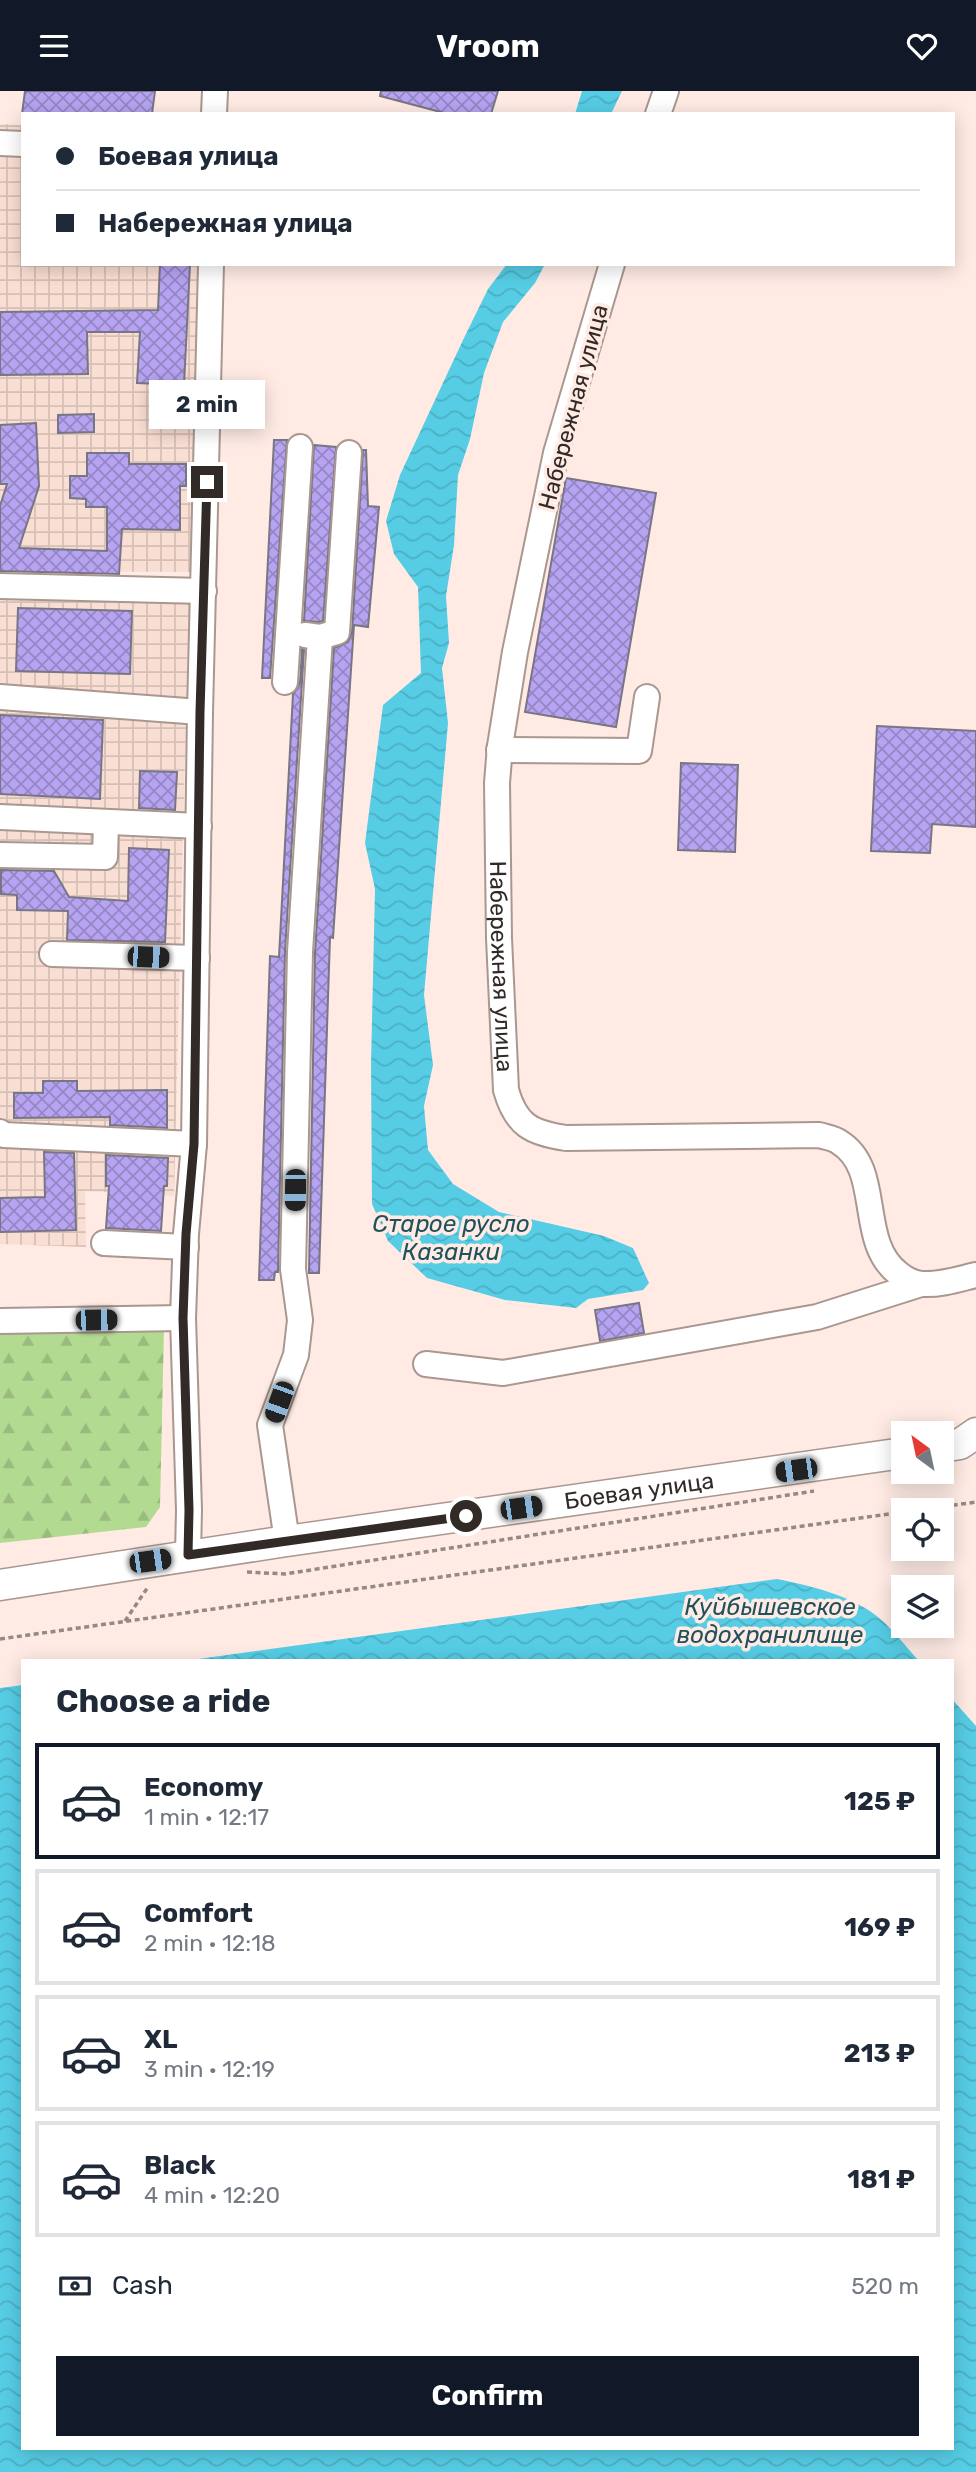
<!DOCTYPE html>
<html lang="en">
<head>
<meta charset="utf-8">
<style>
	:root { --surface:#fff; --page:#f2f2f3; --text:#1f2937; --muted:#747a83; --line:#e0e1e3; --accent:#111827 }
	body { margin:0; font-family:Rubik,sans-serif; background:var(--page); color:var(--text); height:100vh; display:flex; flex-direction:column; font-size:26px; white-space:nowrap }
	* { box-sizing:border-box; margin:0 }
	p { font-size:23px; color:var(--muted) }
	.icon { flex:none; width:38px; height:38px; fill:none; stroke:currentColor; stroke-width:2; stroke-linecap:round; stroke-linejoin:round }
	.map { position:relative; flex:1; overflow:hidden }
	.side { position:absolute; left:21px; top:1568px; width:933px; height:791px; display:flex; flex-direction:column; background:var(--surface); border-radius:0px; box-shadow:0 4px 18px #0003 }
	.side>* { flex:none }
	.top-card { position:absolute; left:21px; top:21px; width:934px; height:154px; border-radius:0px; box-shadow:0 4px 18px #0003; display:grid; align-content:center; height:154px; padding:0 35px; background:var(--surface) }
	.needle { width:46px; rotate:327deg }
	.tools { position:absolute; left:891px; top:1330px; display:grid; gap:14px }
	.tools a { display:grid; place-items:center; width:63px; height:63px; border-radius:0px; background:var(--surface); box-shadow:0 4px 18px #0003; font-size:35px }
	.end { position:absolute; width:32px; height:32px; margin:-16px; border:9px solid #312a27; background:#fff; box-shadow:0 0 0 4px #fff }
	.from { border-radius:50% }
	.bubble { position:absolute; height:49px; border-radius:0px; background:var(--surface); box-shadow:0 4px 18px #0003; font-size:23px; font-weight:700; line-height:49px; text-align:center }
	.car { position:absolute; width:21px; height:42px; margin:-21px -10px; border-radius:9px; box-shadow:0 0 5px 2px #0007; background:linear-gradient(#222 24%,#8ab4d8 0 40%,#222 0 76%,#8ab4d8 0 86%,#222 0) }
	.top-card b { display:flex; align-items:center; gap:24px; height:66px; font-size:26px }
	.top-card b+b { border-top:2px solid var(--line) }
	.top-card i { width:18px; height:18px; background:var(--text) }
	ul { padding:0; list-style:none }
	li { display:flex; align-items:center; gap:21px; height:116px; margin:0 14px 10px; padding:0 21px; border:4px solid var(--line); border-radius:0px }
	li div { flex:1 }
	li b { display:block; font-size:26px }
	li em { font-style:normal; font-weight:700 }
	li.selected { border-color:var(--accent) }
	li>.icon { width:63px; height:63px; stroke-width:1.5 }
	h2 { padding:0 35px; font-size:32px; line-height:84px }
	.pay { display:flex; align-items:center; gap:18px; height:77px; padding:0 35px; font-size:26px }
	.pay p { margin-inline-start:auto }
	.button { display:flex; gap:14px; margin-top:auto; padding:14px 35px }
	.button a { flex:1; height:80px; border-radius:0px; background:var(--accent); color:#fff; font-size:28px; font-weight:700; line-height:80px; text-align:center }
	header { display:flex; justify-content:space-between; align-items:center; height:91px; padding:0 35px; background:var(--accent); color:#fff; font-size:32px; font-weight:700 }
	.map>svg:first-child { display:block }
	.industrial { fill:url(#industrial-grid) }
	.forest { fill:url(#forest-firs) }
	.water { fill:url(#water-waves) }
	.building { fill:url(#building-cross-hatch); stroke:#787685; stroke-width:2 }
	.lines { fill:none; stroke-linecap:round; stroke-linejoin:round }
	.minor-casing { stroke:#a99790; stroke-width:28 }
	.major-casing { stroke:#a99790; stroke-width:33 }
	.path { stroke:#968984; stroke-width:3.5; stroke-dasharray:5 3.5; stroke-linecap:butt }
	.minor { stroke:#fff; stroke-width:24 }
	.major { stroke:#fff; stroke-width:30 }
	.route { stroke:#312a27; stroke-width:9 }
	.labels { text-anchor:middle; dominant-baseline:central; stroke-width:7; stroke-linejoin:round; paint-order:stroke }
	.street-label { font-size:23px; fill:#312a27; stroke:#ffebe4 }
	.water-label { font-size:24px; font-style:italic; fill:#1f525d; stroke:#ffebe4 }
</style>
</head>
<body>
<header><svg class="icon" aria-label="menu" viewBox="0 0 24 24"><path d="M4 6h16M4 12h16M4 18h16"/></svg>Vroom<svg class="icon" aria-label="heart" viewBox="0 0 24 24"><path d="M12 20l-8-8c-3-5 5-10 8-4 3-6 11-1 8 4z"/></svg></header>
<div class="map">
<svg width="976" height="2381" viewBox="0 0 976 2381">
	<defs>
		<pattern id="industrial-grid" width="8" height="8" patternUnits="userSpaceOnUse" patternTransform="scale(1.75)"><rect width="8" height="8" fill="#f9ded3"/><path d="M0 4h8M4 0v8" fill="none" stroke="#d6bfb5"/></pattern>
		<pattern id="forest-firs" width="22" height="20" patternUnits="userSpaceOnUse" patternTransform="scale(1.75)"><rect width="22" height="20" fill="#b2da91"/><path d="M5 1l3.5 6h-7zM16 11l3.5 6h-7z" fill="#9abb7d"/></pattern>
		<pattern id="water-waves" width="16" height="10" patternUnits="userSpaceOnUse" patternTransform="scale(1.75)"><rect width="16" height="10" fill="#56cde5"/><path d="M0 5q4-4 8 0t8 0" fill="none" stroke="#4bb0c4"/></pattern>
		<pattern id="building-cross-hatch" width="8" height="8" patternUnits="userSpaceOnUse" patternTransform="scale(1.75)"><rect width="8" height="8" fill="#b6a4f2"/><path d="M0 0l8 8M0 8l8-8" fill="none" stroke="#9586c4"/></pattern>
	</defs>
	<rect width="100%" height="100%" fill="#ffebe4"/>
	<!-- industrial -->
	<path class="industrial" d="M 0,33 L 23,34 L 23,173 L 198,173 L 191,481 L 0,480 Z
		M 0,504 L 189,507 L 174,1105 L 85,1100 L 86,1156 L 0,1153 Z"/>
	<!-- forest -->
	<path class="forest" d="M 164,1236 L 160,1416 L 146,1436 L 0,1452 L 0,1240 Z"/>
	<!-- water -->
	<path class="water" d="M 582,0 L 622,0 L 611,23 L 575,23 Z
		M 507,173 L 545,173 L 535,192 L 503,231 L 484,282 L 470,348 L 458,384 L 454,454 L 446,505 L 449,552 L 442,577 L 448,632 L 424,904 L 433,974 L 424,1015 L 428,1059 L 453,1093 L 499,1121 L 604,1145 L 633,1157 L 649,1192 L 643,1199 L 588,1208 L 576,1217 L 505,1209 L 427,1187 L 388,1150 L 372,1113 L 371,973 L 375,798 L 365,752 L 383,614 L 421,582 L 418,496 L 394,463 L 386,430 L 400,384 L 463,249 L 488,198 Z
		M 777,1488 C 811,1495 851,1504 878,1526 C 893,1538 906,1556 919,1570 L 184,1570 Z
		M 23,1594 L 23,2357 L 952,2357 L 952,1608 L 976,1635 L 976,2381 L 0,2381 L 0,1597 Z"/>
	<!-- building -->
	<path class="building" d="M 25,0 L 155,0 L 152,23 L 22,23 Z
		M 381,0 L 498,0 L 491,23 L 448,23 L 380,5 Z
		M 160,173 L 190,173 L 184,294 L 137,292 L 140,241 L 87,241 L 88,283 L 0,284 L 0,221 L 158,219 Z
		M 172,301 L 188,301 L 187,316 L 172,316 Z
		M 94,323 L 94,341 L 58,342 L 58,324 Z
		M 36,332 L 39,395 L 19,457 L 107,460 L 107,416 L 86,416 L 86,408 L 70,407 L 70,385 L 87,385 L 87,362 L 129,362 L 129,373 L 186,373 L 186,395 L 180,395 L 180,439 L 122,438 L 119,483 L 0,480 L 0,415 L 7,393 L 0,393 L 0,334 Z
		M 274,349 L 287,349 L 270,587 L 262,587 Z
		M 314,354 L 336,356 L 323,530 L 319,531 L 304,530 Z
		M 363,359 L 366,359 L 368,415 L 379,416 L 368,536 L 354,534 L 333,847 L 330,846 L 319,1182 L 309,1182 L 315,862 L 334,557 L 348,551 L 352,542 Z
		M 566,387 L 656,402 L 616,636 L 525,621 Z
		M 18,517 L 132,520 L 130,583 L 16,580 Z
		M 302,558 L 304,559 L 285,860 L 278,1181 L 275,1181 L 274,1189 L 259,1189 L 270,865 L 279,866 L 293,603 L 300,592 Z
		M 0,624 L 103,629 L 100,708 L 0,703 Z
		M 877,635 L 976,640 L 976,736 L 932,733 L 930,762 L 871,760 Z
		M 681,672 L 738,674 L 735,761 L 678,759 Z
		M 140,680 L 177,681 L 175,719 L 139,717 Z
		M 129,757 L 169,759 L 165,851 L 67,849 L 68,820 L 17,819 L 17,804 L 1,803 L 1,779 L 54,780 L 69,806 L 128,810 Z
		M 43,990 L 77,990 L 77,1000 L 167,999 L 167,1037 L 110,1034 L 110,1026 L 14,1027 L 14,1002 L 43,1002 Z
		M 44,1061 L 74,1062 L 76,1139 L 0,1141 L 0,1107 L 45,1106 Z
		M 106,1064 L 168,1067 L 167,1095 L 164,1095 L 161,1140 L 106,1137 L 109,1095 L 106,1095 Z
		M 639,1212 L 644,1242 L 600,1250 L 595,1219 Z"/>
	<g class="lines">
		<!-- minor casing -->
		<g class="minor-casing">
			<g id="minor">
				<path d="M 214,23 L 215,0"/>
				<path d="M 658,23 L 666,0"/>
				<path d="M 0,52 L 23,53"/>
				<path id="s1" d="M 612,173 L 556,362 L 515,561 L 500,655 L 497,692 L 499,847 L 506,999 C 516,1034 531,1042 566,1047 L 819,1044 C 825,1046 834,1047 839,1051 C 884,1078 856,1151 899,1183 C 905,1188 915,1193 923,1193 C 941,1194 959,1188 976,1184"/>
				<path d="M 0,495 L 204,500"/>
				<path d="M 305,544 L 320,546 L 337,541 L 349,362"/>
				<path d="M 285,591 L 300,356"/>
				<path d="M 0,606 L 200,621"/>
				<path d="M 499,659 L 639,660 L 647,606"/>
				<path d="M 0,726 L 199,735"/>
				<path d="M 0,764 L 105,766 L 106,732"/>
				<path d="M 52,863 L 197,867"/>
				<path d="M 0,1041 L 4,1044 L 194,1053"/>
				<path d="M 104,1152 L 186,1156"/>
				<path d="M 0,1230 L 183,1227"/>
				<path d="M 426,1273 L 503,1282 L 817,1226 L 921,1193"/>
				<path d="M 287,1450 L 270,1334 L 296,1264 L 300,1229 L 293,1178 L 300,861 L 320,546"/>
				<path d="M 188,1464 L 189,1419 L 183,1227 L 186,1143 L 194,1053 L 200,621 L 211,173"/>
			</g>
		</g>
		<!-- major casing -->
		<g class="major-casing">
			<g id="major">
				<path d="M 942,1356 L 960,1353 L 976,1342"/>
				<path id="s2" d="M 0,1494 L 280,1451 L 903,1362"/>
			</g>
		</g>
		<!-- path -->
		<path class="path" d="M 919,1419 L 976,1411
			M 247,1481 L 285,1483 L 814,1400
			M 125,1530 L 148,1496
			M 0,1548 L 903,1421"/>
		<!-- minor -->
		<use href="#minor" class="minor"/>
		<!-- major -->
		<use href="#major" class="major"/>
	</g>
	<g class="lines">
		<!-- route -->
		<path class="route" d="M 207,391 L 200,621 L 194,1053 L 186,1143 L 183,1227 L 189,1419 L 188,1464 L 466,1425"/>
	</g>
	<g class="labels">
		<!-- street labels -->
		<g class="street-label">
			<text transform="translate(573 316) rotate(-75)">Набережная улица</text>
			<text stroke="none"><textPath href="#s1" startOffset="716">Набережная улица</textPath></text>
			<text stroke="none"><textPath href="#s2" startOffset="646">Боевая улица</textPath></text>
		</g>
		<!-- water labels -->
		<g class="water-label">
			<text x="451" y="1133">Старое русло<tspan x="451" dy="28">Казанки</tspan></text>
			<text x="770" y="1516">Куйбышевское<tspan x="770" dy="28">водохранилище</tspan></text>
		</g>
	</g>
</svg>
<div class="tools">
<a><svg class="needle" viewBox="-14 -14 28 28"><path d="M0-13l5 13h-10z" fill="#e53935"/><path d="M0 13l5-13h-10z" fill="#747a83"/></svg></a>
<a><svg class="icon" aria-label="locate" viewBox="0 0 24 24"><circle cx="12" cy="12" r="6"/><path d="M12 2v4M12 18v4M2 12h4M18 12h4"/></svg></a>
<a><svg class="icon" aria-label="layers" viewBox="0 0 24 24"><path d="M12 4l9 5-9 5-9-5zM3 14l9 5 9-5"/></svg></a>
</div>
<i class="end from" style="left:466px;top:1425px"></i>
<i class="end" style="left:207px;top:391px"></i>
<div class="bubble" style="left:149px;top:289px;width:116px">2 min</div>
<i class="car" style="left:148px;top:866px;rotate:92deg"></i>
<i class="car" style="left:295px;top:1099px;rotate:181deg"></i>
<i class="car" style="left:96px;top:1229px;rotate:89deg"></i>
<i class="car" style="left:279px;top:1311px;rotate:200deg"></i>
<i class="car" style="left:796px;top:1379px;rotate:262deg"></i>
<i class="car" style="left:521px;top:1417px;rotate:82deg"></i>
<i class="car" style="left:150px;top:1470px;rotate:82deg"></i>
<div class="top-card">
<b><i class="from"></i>Боевая улица</b>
<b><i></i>Набережная улица</b>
</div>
<section class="side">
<h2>Choose a ride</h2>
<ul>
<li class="selected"><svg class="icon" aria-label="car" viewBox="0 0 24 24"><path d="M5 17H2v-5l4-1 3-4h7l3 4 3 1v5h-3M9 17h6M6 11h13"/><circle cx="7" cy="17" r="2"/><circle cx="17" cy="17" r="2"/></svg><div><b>Economy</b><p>1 min · 12:17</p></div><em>125 ₽</em></li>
<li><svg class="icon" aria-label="car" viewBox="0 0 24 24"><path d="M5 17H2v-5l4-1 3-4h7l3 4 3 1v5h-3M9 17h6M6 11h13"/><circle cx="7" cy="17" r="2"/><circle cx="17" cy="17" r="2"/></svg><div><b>Comfort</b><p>2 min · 12:18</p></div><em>169 ₽</em></li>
<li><svg class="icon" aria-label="car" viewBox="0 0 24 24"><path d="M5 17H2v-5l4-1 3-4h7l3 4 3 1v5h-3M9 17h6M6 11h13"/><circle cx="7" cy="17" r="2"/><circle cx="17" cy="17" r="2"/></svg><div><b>XL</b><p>3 min · 12:19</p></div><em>213 ₽</em></li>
<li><svg class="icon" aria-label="car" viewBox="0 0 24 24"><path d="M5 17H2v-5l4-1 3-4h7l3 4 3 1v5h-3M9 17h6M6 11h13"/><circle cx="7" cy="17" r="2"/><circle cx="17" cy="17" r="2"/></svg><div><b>Black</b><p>4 min · 12:20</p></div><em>181 ₽</em></li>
</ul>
<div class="pay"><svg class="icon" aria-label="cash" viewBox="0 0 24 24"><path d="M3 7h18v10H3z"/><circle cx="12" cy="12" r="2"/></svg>Cash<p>520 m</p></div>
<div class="button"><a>Confirm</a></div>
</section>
</div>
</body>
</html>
